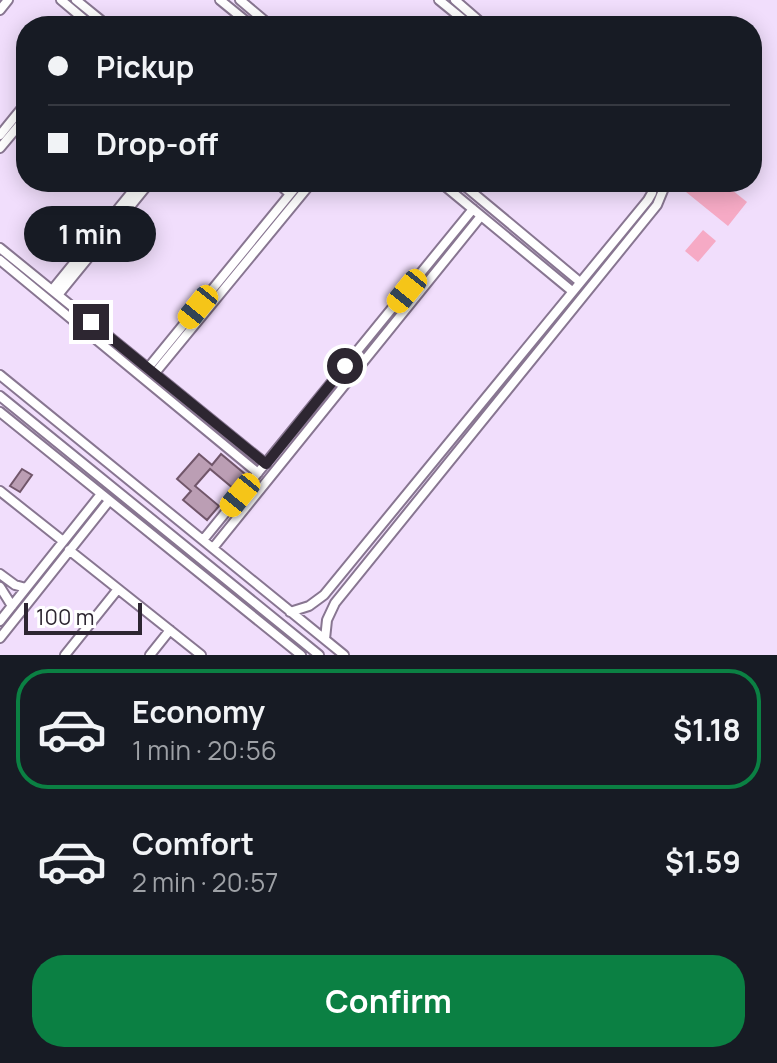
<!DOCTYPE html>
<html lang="en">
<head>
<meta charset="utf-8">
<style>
	:root { --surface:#171b24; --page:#20242c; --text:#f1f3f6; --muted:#9ea1a6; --line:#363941; --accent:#0b8043 }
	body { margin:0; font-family:Manrope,sans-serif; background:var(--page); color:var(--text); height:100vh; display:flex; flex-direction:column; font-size:30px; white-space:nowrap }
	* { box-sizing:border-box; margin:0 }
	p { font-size:26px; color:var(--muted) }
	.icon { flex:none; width:44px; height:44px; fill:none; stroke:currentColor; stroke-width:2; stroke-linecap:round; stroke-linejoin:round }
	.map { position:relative; height:655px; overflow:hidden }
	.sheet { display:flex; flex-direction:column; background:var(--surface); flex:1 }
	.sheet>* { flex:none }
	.hud { position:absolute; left:16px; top:16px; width:746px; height:176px; border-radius:32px; box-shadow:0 4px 20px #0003; display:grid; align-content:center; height:176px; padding:0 32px; background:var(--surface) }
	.scale { position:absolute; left:24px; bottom:20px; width:118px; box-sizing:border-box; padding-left:8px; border:4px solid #2d2631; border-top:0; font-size:22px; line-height:28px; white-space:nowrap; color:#2d2631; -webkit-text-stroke:6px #fff; paint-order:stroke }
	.end { position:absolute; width:36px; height:36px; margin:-18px; border:10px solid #2d2631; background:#fff; box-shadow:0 0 0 4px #fff }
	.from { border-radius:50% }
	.bubble { position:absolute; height:56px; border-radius:28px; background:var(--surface); box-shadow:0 4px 20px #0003; font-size:26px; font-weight:700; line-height:56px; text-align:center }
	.car { position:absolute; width:24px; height:48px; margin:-24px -12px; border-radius:10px; box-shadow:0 0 6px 2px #0007; background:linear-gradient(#f5c518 24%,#345 0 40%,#f5c518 0 76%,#345 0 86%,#f5c518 0) }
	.hud b { display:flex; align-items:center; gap:28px; height:76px; font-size:30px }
	.hud b+b { border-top:2px solid var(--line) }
	.hud i { width:20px; height:20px; background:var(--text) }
	ul { padding:14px 0 0; list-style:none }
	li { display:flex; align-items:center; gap:24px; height:120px; margin:0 16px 12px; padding:0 16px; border:4px solid transparent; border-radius:32px }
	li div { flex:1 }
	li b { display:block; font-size:30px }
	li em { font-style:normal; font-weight:700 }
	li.active { border-color:var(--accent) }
	li>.icon { width:72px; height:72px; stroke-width:1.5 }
	.primary-button { display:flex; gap:16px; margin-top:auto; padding:16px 32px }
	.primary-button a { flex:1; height:92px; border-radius:32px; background:var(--accent); color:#fff; font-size:32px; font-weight:700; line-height:92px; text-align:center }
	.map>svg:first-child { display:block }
	.green { fill:#f6aac5 }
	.building { fill:#bb9eb4; stroke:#71566a; stroke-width:2 }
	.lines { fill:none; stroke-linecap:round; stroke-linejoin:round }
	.street-casing { stroke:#887691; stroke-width:12 }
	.street { stroke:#fff; stroke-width:8 }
	.route { stroke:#2d2631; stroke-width:10 }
</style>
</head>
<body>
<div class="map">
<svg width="777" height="655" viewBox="0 0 777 655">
	<rect width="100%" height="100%" fill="#f1defc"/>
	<!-- green -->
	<path class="green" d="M 694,182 L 722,182 L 747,202 L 728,226 L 686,192 Z
		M 703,230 L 716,241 L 698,262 L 685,251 Z"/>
	<!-- building -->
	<path class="building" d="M 199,454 L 212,465 L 221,454 L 245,474 L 234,489 L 210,469 L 195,486 L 219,506 L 207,520 L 183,500 L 191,491 L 177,479 Z
		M 22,469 L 32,475 L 20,492 L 10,486 Z"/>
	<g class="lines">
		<!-- street casing -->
		<g class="street-casing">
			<path id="street" d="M 61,0 L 92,26
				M 76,0 L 108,26
				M 220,0 L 252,26
				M 240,0 L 271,26
				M 439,0 L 471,26
				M 455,0 L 485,26
				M 0,10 L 8,0
				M 0,135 L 26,103
				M 0,148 L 26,117
				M 277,182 L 290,194
				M 440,182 L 572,291
				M 460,182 L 580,282
				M 0,248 L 266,464
				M 0,260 L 258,473
				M 52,290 L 140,182
				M 58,295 L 150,182
				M 148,368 L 300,182
				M 155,373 L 312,182
				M 0,375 L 344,655
				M 0,396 L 319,655
				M 0,412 L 301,655
				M 0,491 L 63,541
				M 203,540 L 473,209
				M 213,548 L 481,216
				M 69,550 L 201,655
				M 0,574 L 15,585 L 26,588
				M 0,587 L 12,606
				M 290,612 L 309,606 L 324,595 L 648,200 L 652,193 L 653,182
				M 0,621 L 101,494
				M 0,638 L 109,501
				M 325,639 L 327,620 L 335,603 L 657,205 L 664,188 L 663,182
				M 65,655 L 118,589
				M 150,655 L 170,630"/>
		</g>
		<!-- street -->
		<use href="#street" class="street"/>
	</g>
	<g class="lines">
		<!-- route -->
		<path class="route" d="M 91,322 L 266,464 L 345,366"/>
	</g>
</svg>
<div class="scale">100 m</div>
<i class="end from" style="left:345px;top:366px"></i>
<i class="end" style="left:91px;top:322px"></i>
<div class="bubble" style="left:24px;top:206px;width:132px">1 min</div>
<i class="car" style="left:407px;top:291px;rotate:219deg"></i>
<i class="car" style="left:198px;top:307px;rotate:219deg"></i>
<i class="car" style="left:240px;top:495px;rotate:219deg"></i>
<div class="hud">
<b><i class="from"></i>Pickup</b>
<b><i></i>Drop-off</b>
</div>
</div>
<section class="sheet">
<ul>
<li class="active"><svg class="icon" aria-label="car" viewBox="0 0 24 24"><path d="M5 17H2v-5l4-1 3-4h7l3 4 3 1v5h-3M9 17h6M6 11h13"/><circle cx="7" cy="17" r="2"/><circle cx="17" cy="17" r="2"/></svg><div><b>Economy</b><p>1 min · 20:56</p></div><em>$1.18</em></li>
<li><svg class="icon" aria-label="car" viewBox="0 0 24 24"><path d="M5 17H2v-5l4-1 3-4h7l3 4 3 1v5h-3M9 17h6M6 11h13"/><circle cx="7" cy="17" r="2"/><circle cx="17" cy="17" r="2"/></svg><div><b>Comfort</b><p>2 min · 20:57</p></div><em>$1.59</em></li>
</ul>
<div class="primary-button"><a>Confirm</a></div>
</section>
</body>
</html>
